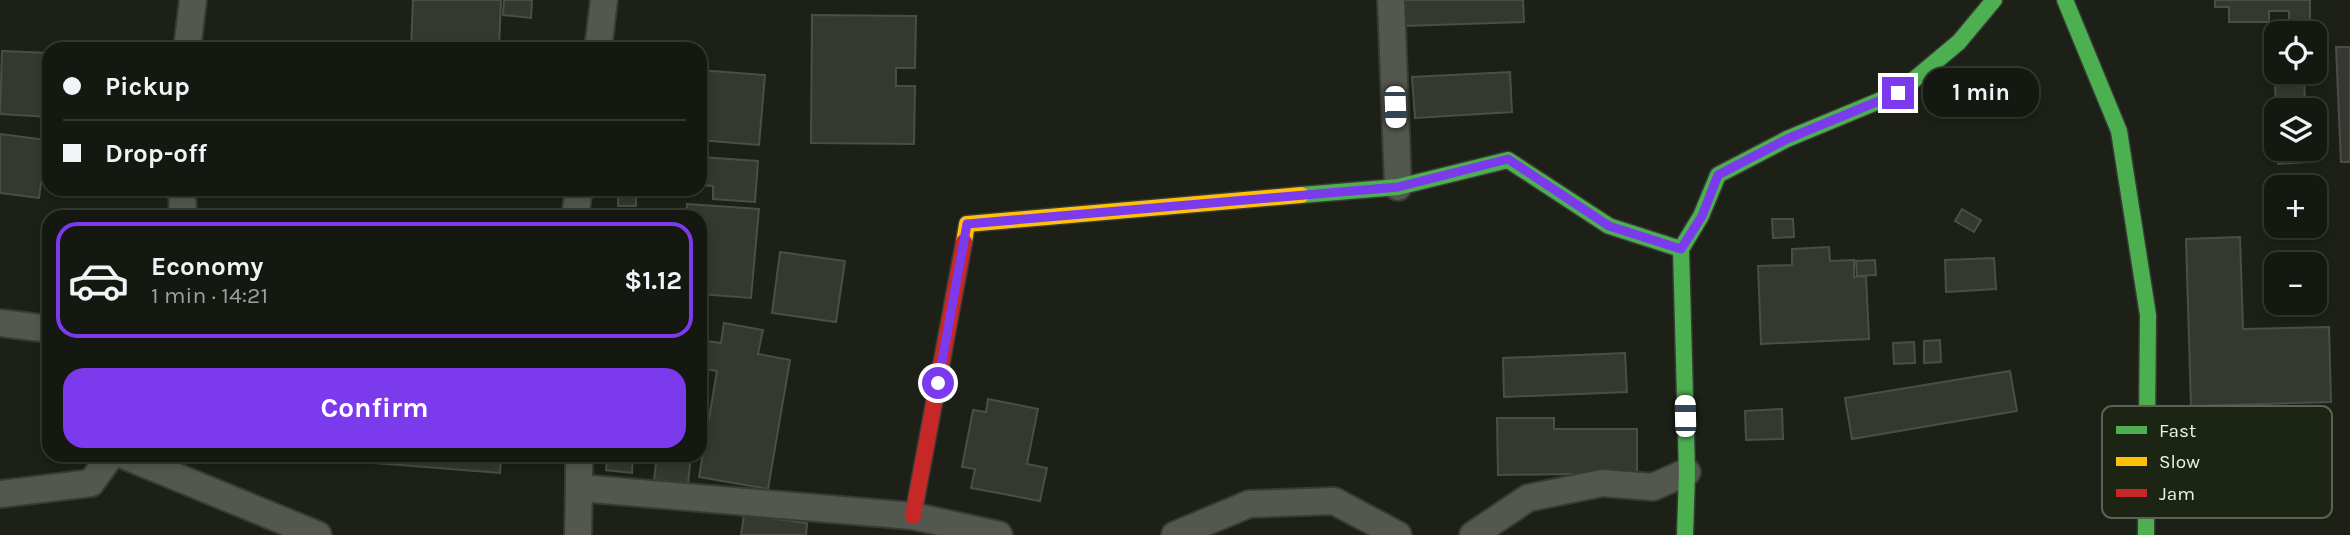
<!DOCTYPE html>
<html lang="en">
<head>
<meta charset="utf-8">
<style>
	:root { --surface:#151811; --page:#1e211a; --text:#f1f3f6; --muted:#9da09f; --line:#343731; --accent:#7c3aed }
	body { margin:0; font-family:Karla,sans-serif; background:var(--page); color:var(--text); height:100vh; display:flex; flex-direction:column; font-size:26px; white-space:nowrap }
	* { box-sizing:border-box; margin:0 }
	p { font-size:23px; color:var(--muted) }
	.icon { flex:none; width:38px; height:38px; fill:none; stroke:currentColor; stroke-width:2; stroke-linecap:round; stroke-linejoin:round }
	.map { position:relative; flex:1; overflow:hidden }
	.panel { position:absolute; left:42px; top:210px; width:665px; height:252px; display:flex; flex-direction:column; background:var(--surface); border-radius:21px; box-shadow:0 4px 10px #0003,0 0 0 2px var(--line) }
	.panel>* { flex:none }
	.banner { position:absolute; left:42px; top:42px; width:665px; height:154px; border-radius:21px; box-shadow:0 4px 10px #0003,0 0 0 2px var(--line); display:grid; align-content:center; height:154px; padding:0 21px; background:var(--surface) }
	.tools { position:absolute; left:2264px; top:21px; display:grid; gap:14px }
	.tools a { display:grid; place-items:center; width:63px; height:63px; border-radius:14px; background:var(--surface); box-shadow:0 4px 10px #0003,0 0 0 2px var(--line); font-size:35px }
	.end { position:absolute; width:32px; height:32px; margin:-16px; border:9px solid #7c3aed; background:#fff; box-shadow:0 0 0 4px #fff }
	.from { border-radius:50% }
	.bubble { position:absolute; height:49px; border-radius:21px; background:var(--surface); box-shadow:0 4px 10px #0003,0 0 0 2px var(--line); font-size:23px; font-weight:700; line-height:49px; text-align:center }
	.car { position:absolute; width:21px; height:42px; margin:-21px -10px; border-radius:9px; box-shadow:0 0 5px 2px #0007; background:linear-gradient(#fff 24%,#345 0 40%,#fff 0 76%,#345 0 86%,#fff 0) }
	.banner b { display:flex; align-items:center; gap:24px; height:66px; font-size:26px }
	.banner b+b { border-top:2px solid var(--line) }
	.banner i { width:18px; height:18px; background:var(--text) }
	ul { padding:12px 0 0; list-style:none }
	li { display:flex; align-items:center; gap:21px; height:116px; margin:0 14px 10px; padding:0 7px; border:4px solid transparent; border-radius:21px }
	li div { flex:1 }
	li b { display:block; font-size:26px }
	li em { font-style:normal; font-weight:700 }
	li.active { border-color:var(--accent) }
	li>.icon { width:63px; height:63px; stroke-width:1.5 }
	.button { display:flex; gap:14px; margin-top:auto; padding:14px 21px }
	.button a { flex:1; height:80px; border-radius:21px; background:var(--accent); color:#fff; font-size:28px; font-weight:700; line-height:80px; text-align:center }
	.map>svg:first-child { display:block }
	.building { fill:#343830; stroke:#4b4e47; stroke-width:2 }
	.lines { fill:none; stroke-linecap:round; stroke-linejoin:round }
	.street-casing { stroke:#383b35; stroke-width:30 }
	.fast-casing { stroke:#383b35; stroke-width:19 }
	.slow-casing { stroke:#383b35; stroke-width:19 }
	.jam-casing { stroke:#383b35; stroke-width:19 }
	.street { stroke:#53574e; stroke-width:26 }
	.fast { stroke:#4caf50; stroke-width:16 }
	.slow { stroke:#ffc107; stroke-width:16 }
	.jam { stroke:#c62828; stroke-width:16 }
	.route { stroke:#7c3aed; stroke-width:9 }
	.key { fill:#1c2413; stroke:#5a6253; stroke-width:2 }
	.key-label { font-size:19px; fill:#ecf2e7 }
</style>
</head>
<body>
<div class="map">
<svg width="2350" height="535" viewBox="0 0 2350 535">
	<rect width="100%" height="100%" fill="#1c2017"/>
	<!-- building -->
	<path class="building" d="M 413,0 L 501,0 L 499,46 L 512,46 L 512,49 L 411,49 Z
		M 504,0 L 532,0 L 531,18 L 503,15 Z
		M 1403,0 L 1523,0 L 1524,22 L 1404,26 Z
		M 2215,0 L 2310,0 L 2310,21 L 2289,21 L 2289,11 L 2269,11 L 2269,22 L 2229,22 L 2229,7 L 2215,7 Z
		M 812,15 L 916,16 L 915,68 L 896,68 L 896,86 L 915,86 L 914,144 L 811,143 Z
		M 2336,47 L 2350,47 L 2350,162 L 2341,162 Z
		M 2,51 L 49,53 L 49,117 L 0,114 Z
		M 2274,64 L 2277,64 L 2277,72 L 2304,72 L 2305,110 L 2277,110 L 2277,124 Z
		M 700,70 L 765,75 L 759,145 L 700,140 Z
		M 1510,72 L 1512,112 L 1415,118 L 1412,77 Z
		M 0,134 L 47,140 L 39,198 L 0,193 Z
		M 2278,149 L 2307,149 L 2308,162 L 2278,164 Z
		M 700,157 L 758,161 L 755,202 L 713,199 L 713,186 L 700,185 Z
		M 618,189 L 636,189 L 636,206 L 618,206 Z
		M 687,204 L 759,209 L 751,298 L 700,294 L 700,217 L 686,217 Z
		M 1962,209 L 1981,220 L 1974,232 L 1955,221 Z
		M 387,210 L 453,215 L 453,217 L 387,217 Z
		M 1772,219 L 1793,219 L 1794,237 L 1773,238 Z
		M 2240,237 L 2243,329 L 2329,327 L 2331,402 L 2191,406 L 2186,239 Z
		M 1829,247 L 1830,261 L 1854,260 L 1854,277 L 1866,276 L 1869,339 L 1761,344 L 1758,266 L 1792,265 L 1792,249 Z
		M 780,252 L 845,261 L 836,322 L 772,313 Z
		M 1994,258 L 1996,289 L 1946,292 L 1945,260 Z
		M 1875,260 L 1876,275 L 1857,276 L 1856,261 Z
		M 724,323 L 763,330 L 758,354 L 790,360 L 768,489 L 699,477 L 717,371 L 700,368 L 700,340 L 721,343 Z
		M 1940,340 L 1941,362 L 1924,363 L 1924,341 Z
		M 1914,342 L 1915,363 L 1894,364 L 1893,343 Z
		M 1625,353 L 1627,392 L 1504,397 L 1503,358 Z
		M 2010,371 L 2017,411 L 1852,439 L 1845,398 Z
		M 988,399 L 1038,409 L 1027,464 L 1047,468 L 1040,501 L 971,488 L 975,469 L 962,467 L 973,410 L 986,412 Z
		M 1782,409 L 1783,439 L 1746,440 L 1745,411 Z
		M 1497,418 L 1554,418 L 1554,429 L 1637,429 L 1637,473 L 1498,475 Z
		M 376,455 L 501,455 L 500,473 L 375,463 Z
		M 607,455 L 633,455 L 632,473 L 606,470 Z
		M 657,455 L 691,455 L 688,484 L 654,480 Z
		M 744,515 L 807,523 L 806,535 L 741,535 Z"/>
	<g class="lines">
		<!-- street casing -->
		<g class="street-casing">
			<path id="street" d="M 1391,0 L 1398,187
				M 187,49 L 193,0
				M 598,49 L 604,0
				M 182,189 L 183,217
				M 575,217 L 579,189
				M 0,323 L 49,329
				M 123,455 L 318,535
				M 579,455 L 579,488
				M 0,494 L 91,483 L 111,455
				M 578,535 L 579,488 L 913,516 L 999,535
				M 1175,535 L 1249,504 L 1334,501 L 1398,535
				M 1473,535 L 1528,498 L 1602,483 L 1653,487 L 1687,472"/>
		</g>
		<!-- fast casing -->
		<g class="fast-casing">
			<path id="fast" d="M 2065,0 L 2119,131 L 2148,315 L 2146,535
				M 1301,195 L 1398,187 L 1508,160 L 1609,226 L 1681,249
				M 1685,535 L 1687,472 L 1681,249 L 1701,216 L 1718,175 L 1787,139 L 1898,93 L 1959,42 L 1994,0"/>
		</g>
		<!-- slow casing -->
		<g class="slow-casing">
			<path id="slow" d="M 964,242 L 967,224 L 1301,195"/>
		</g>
		<!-- jam casing -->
		<g class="jam-casing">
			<path id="jam" d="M 913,516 L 964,242"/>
		</g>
		<!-- street -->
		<use href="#street" class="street"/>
		<!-- fast -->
		<use href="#fast" class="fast"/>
		<!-- slow -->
		<use href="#slow" class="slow"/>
		<!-- jam -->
		<use href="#jam" class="jam"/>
	</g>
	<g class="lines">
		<!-- route -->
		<path class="route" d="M 938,383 L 967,224 L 1398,187 L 1508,159 L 1609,226 L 1681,249 L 1702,216 L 1718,175 L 1787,139 L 1898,93"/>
	</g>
	<!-- legend -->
	<rect x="2102" y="406" width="230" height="112" rx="10" class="key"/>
	<rect x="2116" y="426" width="31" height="8" fill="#4caf50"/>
	<rect x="2116" y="457" width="31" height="9" fill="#ffc107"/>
	<rect x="2116" y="489" width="31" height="8" fill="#c62828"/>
	<g class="key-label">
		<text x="2159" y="437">Fast</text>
		<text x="2159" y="468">Slow</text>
		<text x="2159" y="500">Jam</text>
	</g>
</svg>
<div class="tools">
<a><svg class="icon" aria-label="locate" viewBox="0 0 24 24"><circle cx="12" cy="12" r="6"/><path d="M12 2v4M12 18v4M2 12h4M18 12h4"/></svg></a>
<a><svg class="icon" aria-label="layers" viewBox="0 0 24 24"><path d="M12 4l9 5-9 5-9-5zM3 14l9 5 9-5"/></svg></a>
<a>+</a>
<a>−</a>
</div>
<i class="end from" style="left:938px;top:383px"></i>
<i class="end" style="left:1898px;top:93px"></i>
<div class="bubble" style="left:1923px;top:68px;width:116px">1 min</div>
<i class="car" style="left:1395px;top:107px;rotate:178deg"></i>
<i class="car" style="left:1685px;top:416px;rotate:359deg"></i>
<div class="banner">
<b><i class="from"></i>Pickup</b>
<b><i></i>Drop-off</b>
</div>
<section class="panel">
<ul>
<li class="active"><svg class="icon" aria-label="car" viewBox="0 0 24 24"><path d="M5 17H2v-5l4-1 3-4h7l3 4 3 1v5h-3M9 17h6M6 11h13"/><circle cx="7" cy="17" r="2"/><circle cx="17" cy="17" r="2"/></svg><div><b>Economy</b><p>1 min · 14:21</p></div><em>$1.12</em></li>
</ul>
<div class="button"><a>Confirm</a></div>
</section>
</div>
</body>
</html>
